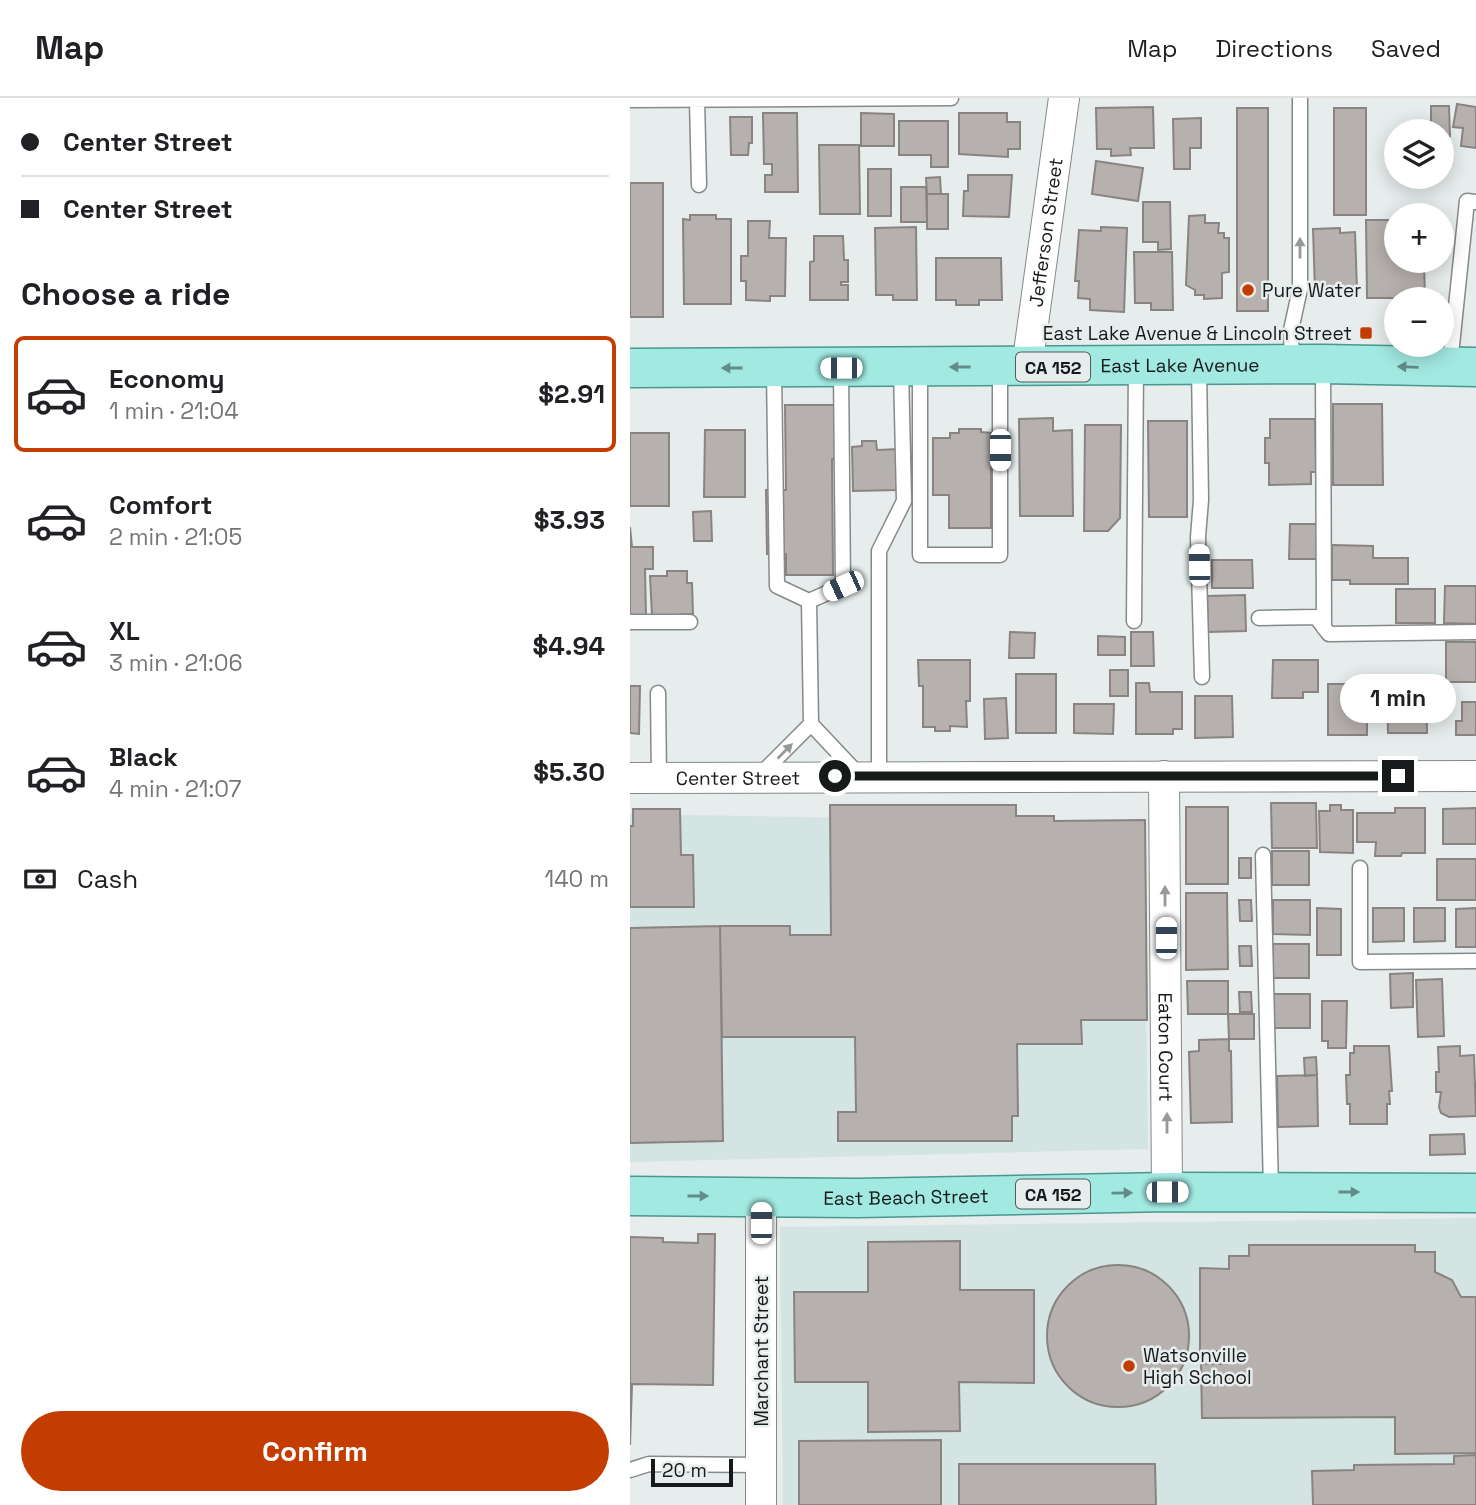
<!DOCTYPE html>
<html lang="en">
<head>
<meta charset="utf-8">
<style>
	:root { --surface:#fff; --page:#f2f2f2; --text:#202124; --muted:#757577; --line:#e0e0e0; --accent:#c43d00 }
	body { margin:0; font-family:"Space Grotesk",sans-serif; background:var(--page); color:var(--text); height:100vh; display:flex; flex-direction:column; font-size:26px; white-space:nowrap }
	* { box-sizing:border-box; margin:0 }
	p { font-size:23px; color:var(--muted) }
	.icon { flex:none; width:38px; height:38px; fill:none; stroke:currentColor; stroke-width:2; stroke-linecap:round; stroke-linejoin:round }
	.map { position:relative; flex:1; overflow:hidden }
	.panel { display:flex; flex-direction:column; background:var(--surface); width:630px }
	.panel>* { flex:none }
	.hud { display:grid; align-content:center; height:154px; padding:0 21px; background:var(--surface) }
	.fabs { position:absolute; left:754px; top:21px; display:grid; gap:14px }
	.fabs a { display:grid; place-items:center; width:70px; height:70px; border-radius:50%; background:var(--surface); box-shadow:0 4px 18px #0003; font-size:35px }
	.scale { position:absolute; left:21px; bottom:18px; width:82px; box-sizing:border-box; padding-left:7px; border:4px solid #171a1a; border-top:0; font-size:19px; line-height:24px; white-space:nowrap; color:#171a1a; -webkit-text-stroke:5px #e6edec; paint-order:stroke }
	.end { position:absolute; width:32px; height:32px; margin:-16px; border:9px solid #171a1a; background:#fff; box-shadow:0 0 0 4px #fff }
	.from { border-radius:50% }
	.bubble { position:absolute; height:49px; border-radius:24px; background:var(--surface); box-shadow:0 4px 18px #0003; font-size:23px; font-weight:800; line-height:49px; text-align:center }
	.car { position:absolute; width:21px; height:42px; margin:-21px -10px; border-radius:9px; box-shadow:0 0 5px 2px #0007; background:linear-gradient(#fff 24%,#345 0 40%,#fff 0 76%,#345 0 86%,#fff 0) }
	.hud b { display:flex; align-items:center; gap:24px; height:66px; font-size:26px }
	.hud b+b { border-top:2px solid var(--line) }
	.hud i { width:18px; height:18px; background:var(--text) }
	ul { padding:0; list-style:none }
	li { display:flex; align-items:center; gap:21px; height:116px; margin:0 14px 10px; padding:0 7px; border:4px solid transparent; border-radius:10px }
	li div { flex:1 }
	li b { display:block; font-size:26px }
	li em { font-style:normal; font-weight:800 }
	li.current { border-color:var(--accent) }
	li>.icon { width:63px; height:63px; stroke-width:1.5 }
	h2 { padding:0 21px; font-size:32px; line-height:84px }
	.pay { display:flex; align-items:center; gap:18px; height:77px; padding:0 21px; font-size:26px }
	.pay p { margin-inline-start:auto }
	.action { display:flex; gap:14px; margin-top:auto; padding:14px 21px }
	.action a { flex:1; height:80px; border-radius:42px; background:var(--accent); color:#fff; font-size:28px; font-weight:800; line-height:80px; text-align:center }
	header { display:flex; align-items:center; gap:42px; box-sizing:border-box; height:98px; padding:0 35px; background:var(--surface); border-bottom:2px solid var(--line) }
	header strong { font-size:33px }
	nav { display:flex; gap:38px; margin-inline-start:auto; font-size:24px }
	main { display:flex; flex:1; min-height:0 }
	.map>svg:first-child { display:block }
	.built { fill:#d4e4e2 }
	.building { fill:#b6b0ae; stroke:#898381; stroke-width:2 }
	.lines { fill:none; stroke-linecap:round; stroke-linejoin:round }
	.service-casing { stroke:#848a89; stroke-width:17 }
	.minor-casing { stroke:#848a89; stroke-width:32 }
	.primary-casing { stroke:#499790; stroke-width:41 }
	.service { stroke:#fff; stroke-width:14 }
	.minor { stroke:#fff; stroke-width:30 }
	.primary { stroke:#a2e9e2; stroke-width:38 }
	.oneway { fill:#979898 }
	.oneway2 { fill:#638c88 }
	.route { stroke:#171a1a; stroke-width:9 }
	.poi-dot { fill:#c43d00; stroke:#e6edec; stroke-width:2.5 }
	.labels { text-anchor:middle; dominant-baseline:central; stroke-width:5; stroke-linejoin:round; paint-order:stroke }
	.shield { fill:#e6edec; stroke:#555959; stroke-width:2 }
	.shield-label { font-size:18px; font-weight:bold; fill:#171a1a }
	.street-label { font-size:19px; fill:#171a1a; stroke:#e6edec }
	.poi-label { font-size:19px; fill:#171a1a; stroke:#e6edec; text-anchor:start }
</style>
</head>
<body>
<header>
<strong>Map</strong>
<nav><a>Map</a><a>Directions</a><a>Saved</a></nav>
</header>
<main>
<section class="panel">
<div class="hud">
<b><i class="from"></i>Center Street</b>
<b><i></i>Center Street</b>
</div>
<h2>Choose a ride</h2>
<ul>
<li class="current"><svg class="icon" aria-label="car" viewBox="0 0 24 24"><path d="M5 17H2v-5l4-1 3-4h7l3 4 3 1v5h-3M9 17h6M6 11h13"/><circle cx="7" cy="17" r="2"/><circle cx="17" cy="17" r="2"/></svg><div><b>Economy</b><p>1 min · 21:04</p></div><em>$2.91</em></li>
<li><svg class="icon" aria-label="car" viewBox="0 0 24 24"><path d="M5 17H2v-5l4-1 3-4h7l3 4 3 1v5h-3M9 17h6M6 11h13"/><circle cx="7" cy="17" r="2"/><circle cx="17" cy="17" r="2"/></svg><div><b>Comfort</b><p>2 min · 21:05</p></div><em>$3.93</em></li>
<li><svg class="icon" aria-label="car" viewBox="0 0 24 24"><path d="M5 17H2v-5l4-1 3-4h7l3 4 3 1v5h-3M9 17h6M6 11h13"/><circle cx="7" cy="17" r="2"/><circle cx="17" cy="17" r="2"/></svg><div><b>XL</b><p>3 min · 21:06</p></div><em>$4.94</em></li>
<li><svg class="icon" aria-label="car" viewBox="0 0 24 24"><path d="M5 17H2v-5l4-1 3-4h7l3 4 3 1v5h-3M9 17h6M6 11h13"/><circle cx="7" cy="17" r="2"/><circle cx="17" cy="17" r="2"/></svg><div><b>Black</b><p>4 min · 21:07</p></div><em>$5.30</em></li>
</ul>
<div class="pay"><svg class="icon" aria-label="cash" viewBox="0 0 24 24"><path d="M3 7h18v10H3z"/><circle cx="12" cy="12" r="2"/></svg>Cash<p>140 m</p></div>
<div class="action"><a>Confirm</a></div>
</section>
<div class="map">
<svg width="846" height="1407" viewBox="0 0 846 1407">
	<rect width="100%" height="100%" fill="#e6edec"/>
	<!-- built -->
	<path class="built" d="M 0,716 L 514,725 L 518,1051 L 0,1064 Z
		M 846,1120 L 846,1407 L 153,1407 L 150,1129 Z"/>
	<!-- building -->
	<path class="building" d="M 827,6 L 846,9 L 846,50 L 831,48 L 833,30 L 823,29 Z
		M 801,8 L 819,8 L 820,38 L 812,38 L 812,33 L 801,33 Z
		M 523,9 L 524,50 L 500,50 L 501,57 L 481,58 L 481,51 L 467,51 L 466,10 Z
		M 607,10 L 638,10 L 638,213 L 607,213 Z
		M 704,10 L 736,10 L 736,117 L 704,117 Z
		M 133,15 L 167,15 L 168,94 L 135,94 L 135,77 L 142,77 L 142,66 L 134,66 Z
		M 231,15 L 264,16 L 264,48 L 231,48 Z
		M 329,15 L 377,15 L 377,24 L 390,24 L 390,51 L 378,51 L 378,59 L 329,56 Z
		M 100,19 L 122,19 L 122,45 L 119,45 L 118,57 L 101,57 Z
		M 571,20 L 571,50 L 560,50 L 560,71 L 544,71 L 543,21 Z
		M 269,23 L 318,23 L 318,69 L 301,69 L 301,57 L 269,57 Z
		M 189,47 L 229,47 L 230,116 L 190,116 Z
		M 466,63 L 513,70 L 508,103 L 462,96 Z
		M 238,71 L 261,71 L 261,118 L 238,118 Z
		M 338,77 L 382,77 L 379,119 L 333,118 L 334,93 L 338,93 Z
		M 310,79 L 311,96 L 297,96 L 296,80 Z
		M 0,85 L 33,85 L 33,219 L 0,219 Z
		M 271,89 L 296,89 L 297,124 L 271,124 Z
		M 297,96 L 318,96 L 318,131 L 297,131 Z
		M 513,104 L 540,104 L 541,151 L 528,152 L 528,144 L 513,144 Z
		M 60,117 L 86,117 L 86,121 L 101,121 L 101,206 L 54,206 L 53,121 L 60,122 Z
		M 575,117 L 575,125 L 589,125 L 588,135 L 594,135 L 594,140 L 599,140 L 599,174 L 592,175 L 592,200 L 574,201 L 574,197 L 565,197 L 565,192 L 556,187 L 559,118 Z
		M 736,122 L 766,122 L 766,163 L 794,163 L 795,200 L 737,200 Z
		M 118,123 L 140,123 L 139,140 L 156,140 L 155,198 L 140,198 L 140,203 L 116,202 L 116,183 L 111,183 L 111,158 L 118,158 Z
		M 286,129 L 287,202 L 263,202 L 263,197 L 246,197 L 245,130 Z
		M 471,129 L 497,130 L 494,214 L 460,212 L 460,201 L 448,200 L 449,183 L 445,183 L 449,132 L 471,133 Z
		M 710,130 L 710,135 L 725,134 L 727,192 L 704,193 L 698,197 L 690,197 L 685,193 L 683,131 Z
		M 184,138 L 213,138 L 214,162 L 218,162 L 218,184 L 211,184 L 211,187 L 218,187 L 218,202 L 180,202 L 180,164 L 184,163 Z
		M 504,154 L 542,154 L 543,212 L 521,212 L 521,205 L 505,205 Z
		M 306,160 L 371,160 L 372,202 L 349,202 L 349,207 L 326,207 L 326,202 L 306,202 Z
		M 703,306 L 752,306 L 753,387 L 703,387 Z
		M 155,307 L 206,307 L 206,361 L 202,361 L 203,477 L 156,477 L 156,456 L 137,456 L 136,392 L 156,392 Z
		M 423,320 L 423,333 L 442,332 L 443,418 L 390,418 L 389,321 Z
		M 640,321 L 685,321 L 686,374 L 681,374 L 681,386 L 639,387 L 639,365 L 635,365 L 635,340 L 640,340 Z
		M 518,323 L 557,323 L 557,419 L 519,419 Z
		M 455,327 L 491,327 L 490,420 L 478,433 L 454,433 Z
		M 329,331 L 351,331 L 351,334 L 361,335 L 361,430 L 319,430 L 319,397 L 303,397 L 303,340 L 320,340 L 320,335 L 329,335 Z
		M 75,332 L 115,332 L 115,399 L 74,399 Z
		M 0,335 L 39,335 L 39,408 L 0,408 Z
		M 232,343 L 246,343 L 247,352 L 269,351 L 270,374 L 266,374 L 267,392 L 223,393 L 222,349 L 232,348 Z
		M 81,413 L 82,443 L 64,443 L 63,414 Z
		M 660,426 L 687,426 L 687,461 L 659,461 Z
		M 0,429 L 2,449 L 23,449 L 23,471 L 15,471 L 16,518 L 0,518 Z
		M 702,447 L 743,448 L 743,460 L 778,460 L 778,486 L 720,486 L 720,482 L 702,482 Z
		M 582,462 L 622,462 L 623,490 L 582,490 Z
		M 37,473 L 57,473 L 57,485 L 62,485 L 63,516 L 22,518 L 20,478 L 37,478 Z
		M 815,488 L 846,488 L 846,526 L 814,525 Z
		M 766,491 L 805,491 L 805,525 L 766,525 Z
		M 615,497 L 616,533 L 578,534 L 577,498 Z
		M 380,534 L 405,535 L 404,560 L 379,560 Z
		M 501,534 L 523,534 L 524,568 L 501,568 Z
		M 468,538 L 495,539 L 495,557 L 468,557 Z
		M 816,544 L 846,544 L 846,584 L 816,584 Z
		M 288,562 L 340,562 L 340,603 L 336,603 L 337,629 L 320,628 L 320,633 L 305,633 L 305,629 L 293,629 L 293,588 L 289,588 Z
		M 643,562 L 688,562 L 688,594 L 673,594 L 673,600 L 642,600 Z
		M 480,572 L 498,572 L 498,598 L 480,598 Z
		M 386,576 L 426,576 L 426,635 L 386,635 Z
		M 796,583 L 797,635 L 758,635 L 757,584 Z
		M 506,585 L 519,585 L 520,594 L 552,594 L 552,631 L 543,631 L 543,636 L 506,636 Z
		M 698,586 L 737,586 L 737,637 L 698,637 Z
		M 0,588 L 10,588 L 9,636 L 0,635 Z
		M 565,598 L 602,598 L 603,639 L 565,640 Z
		M 376,600 L 378,640 L 355,641 L 354,601 Z
		M 832,604 L 846,604 L 846,637 L 826,637 L 826,623 L 832,623 Z
		M 444,606 L 484,606 L 483,636 L 444,635 Z
		M 641,705 L 686,705 L 687,750 L 642,750 Z
		M 200,707 L 386,707 L 386,718 L 424,718 L 424,723 L 515,722 L 517,922 L 451,922 L 452,946 L 387,946 L 388,1018 L 382,1018 L 382,1043 L 208,1043 L 208,1014 L 226,1014 L 225,939 L 92,939 L 90,828 L 160,828 L 160,837 L 201,837 Z
		M 700,707 L 711,707 L 711,712 L 723,712 L 723,755 L 690,754 L 689,713 L 700,713 Z
		M 556,709 L 598,709 L 598,786 L 556,786 Z
		M 765,710 L 795,710 L 795,755 L 772,755 L 771,758 L 745,758 L 746,744 L 727,744 L 727,715 L 765,715 Z
		M 846,710 L 846,746 L 813,746 L 813,711 Z
		M 3,711 L 50,711 L 51,757 L 63,757 L 64,809 L 0,809 L 0,728 L 3,728 Z
		M 642,753 L 679,753 L 679,787 L 642,787 Z
		M 609,760 L 621,760 L 621,780 L 609,780 Z
		M 807,761 L 846,761 L 846,802 L 807,802 Z
		M 556,795 L 597,795 L 598,871 L 556,872 Z
		M 609,802 L 621,802 L 622,823 L 610,823 Z
		M 643,802 L 680,802 L 680,837 L 643,836 Z
		M 687,810 L 711,811 L 711,857 L 687,857 Z
		M 743,810 L 774,810 L 774,843 L 743,844 Z
		M 784,810 L 815,810 L 815,843 L 784,844 Z
		M 846,810 L 846,849 L 826,849 L 826,811 Z
		M 90,828 L 93,1043 L 0,1045 L 0,830 Z
		M 643,846 L 679,846 L 679,880 L 643,880 Z
		M 609,848 L 621,848 L 622,868 L 610,868 Z
		M 783,875 L 783,909 L 761,910 L 760,876 Z
		M 812,881 L 814,938 L 788,939 L 786,882 Z
		M 557,883 L 598,883 L 598,916 L 558,916 Z
		M 609,894 L 621,894 L 622,914 L 610,914 Z
		M 643,896 L 680,896 L 680,930 L 643,930 Z
		M 692,903 L 717,903 L 716,950 L 698,950 L 698,943 L 692,943 Z
		M 598,916 L 624,916 L 624,941 L 599,941 Z
		M 599,941 L 599,953 L 601,953 L 602,1024 L 561,1025 L 559,954 L 569,953 L 569,942 Z
		M 724,948 L 759,948 L 762,993 L 759,993 L 760,1006 L 757,1006 L 757,1026 L 720,1026 L 720,1006 L 717,1006 L 716,977 L 720,977 L 720,955 L 724,955 Z
		M 830,948 L 830,958 L 844,957 L 846,1018 L 819,1019 L 811,1015 L 809,1009 L 811,994 L 806,994 L 806,974 L 809,974 L 808,949 Z
		M 686,959 L 687,977 L 675,978 L 674,960 Z
		M 687,977 L 688,1028 L 648,1029 L 647,978 Z
		M 834,1036 L 835,1056 L 800,1057 L 800,1037 Z
		M 68,1136 L 85,1136 L 83,1287 L 2,1286 L 0,1347 L 0,1139 L 33,1140 L 33,1144 L 68,1145 Z
		M 330,1143 L 330,1192 L 404,1192 L 404,1285 L 329,1284 L 330,1333 L 238,1334 L 238,1284 L 165,1284 L 164,1194 L 238,1194 L 238,1144 Z
		M 619,1147 L 785,1147 L 785,1154 L 805,1154 L 805,1174 L 822,1182 L 831,1199 L 846,1199 L 846,1355 L 765,1356 L 765,1319 L 572,1320 L 571,1266 L 598,1266 L 598,1253 L 570,1253 L 570,1170 L 599,1171 L 599,1158 L 619,1158 Z
		M417 1238a71 71 0 1 1 142 0a71 71 0 1 1-142 0Z
		M 311,1342 L 311,1407 L 169,1407 L 169,1343 Z
		M 846,1357 L 846,1407 L 683,1407 L 682,1373 L 724,1372 L 724,1367 L 824,1366 L 824,1358 Z
		M 329,1366 L 525,1366 L 526,1407 L 329,1407 Z"/>
	<g class="lines">
		<!-- service casing -->
		<g class="service-casing">
			<path id="service" d="M 0,2 L 321,0
				M 67,2 L 69,87
				M 662,265 L 661,232 L 670,191 L 670,0
				M 820,266 L 837,103 L 846,104
				M 693,268 L 694,530
				M 569,269 L 571,402 L 568,439 L 572,579
				M 290,271 L 290,457 L 370,457 L 370,270
				M 144,272 L 147,488 L 179,503 L 213,488 L 211,271
				M 179,503 L 181,626 L 230,678
				M 629,520 L 686,519 L 699,536 L 846,534
				M 504,523 L 506,269
				M 0,524 L 60,524
				M 28,595 L 29,680
				M 130,677 L 181,626
				M 249,679 L 249,453 L 274,403 L 271,271
				M 633,757 L 641,1092
				M 730,770 L 730,864 L 846,863
				M 0,1372 L 19,1366 L 131,1367"/>
		</g>
		<!-- minor casing -->
		<g class="minor-casing">
			<g id="minor">
				<path id="s1" d="M 397,269 L 434,0"/>
				<path id="s2" d="M 534,678 L 537,1094"/>
				<path id="s3" d="M 0,680 L 846,678"/>
				<path d="M 131,1407 L 131,1098"/>
			</g>
		</g>
		<!-- primary casing -->
		<g class="primary-casing">
			<g id="primary">
				<path id="s4" d="M 0,270 L 693,266 L 846,269"/>
				<path id="s5" d="M 0,1098 L 228,1100 L 537,1094 L 846,1095"/>
			</g>
		</g>
		<!-- service -->
		<use href="#service" class="service"/>
		<!-- minor -->
		<use href="#minor" class="minor"/>
		<!-- primary -->
		<use href="#primary" class="primary"/>
	</g>
	<!-- one-way arrows -->
	<defs><path id="oneway-solid" d="M-6-.8H1V-3.2L6.5 0L1 3.2V.8H-6Z" transform="scale(1.75)"/></defs>
	<g class="oneway">
		<use href="#oneway-solid" transform="translate(670 150) rotate(-90)"/>
		<use href="#oneway-solid" transform="translate(155 653) rotate(-45)"/>
		<use href="#oneway-solid" transform="translate(535 798) rotate(-90)"/>
		<use href="#oneway-solid" transform="translate(537 1025) rotate(-90)"/>
	</g>
	<g class="oneway2">
		<use href="#oneway-solid" transform="translate(330 269) rotate(-180)"/>
		<use href="#oneway-solid" transform="translate(778 269) rotate(-178)"/>
		<use href="#oneway-solid" transform="translate(102 270) rotate(-180)"/>
		<use href="#oneway-solid" transform="translate(719 1094)"/>
		<use href="#oneway-solid" transform="translate(492 1095) rotate(-1)"/>
		<use href="#oneway-solid" transform="translate(68 1098)"/>
	</g>
	<g class="lines">
		<!-- route -->
		<path class="route" d="M 205,678 L 768,678"/>
	</g>
	<!-- markers -->
	<g class="poi-dot">
		<circle cx="618" cy="192" r="7"/>
		<rect x="729" y="228" width="14" height="14" rx="3.5"/>
		<circle cx="499" cy="1268" r="7"/>
	</g>
	<g class="labels">
		<!-- shield labels -->
		<g class="shield">
			<rect x="386" y="254.5" width="74" height="29" rx="5"/>
			<rect x="386" y="1081.5" width="74" height="29" rx="5"/>
		</g>
		<g class="shield-label">
			<text x="423" y="269">CA 152</text>
			<text x="423" y="1096">CA 152</text>
		</g>
		<!-- street labels -->
		<g class="street-label">
			<text stroke="none"><textPath href="#s1" startOffset="136">Jefferson Street</textPath></text>
			<text stroke="none"><textPath href="#s4" startOffset="550">East Lake Avenue</textPath></text>
			<text stroke="none"><textPath href="#s3" startOffset="108">Center Street</textPath></text>
			<text stroke="none"><textPath href="#s2" startOffset="271">Eaton Court</textPath></text>
			<text stroke="none"><textPath href="#s5" startOffset="276">East Beach Street</textPath></text>
			<text transform="translate(131 1253) rotate(-90)">Marchant Street</text>
		</g>
		<!-- poi labels -->
		<g class="poi-label">
			<text x="632" y="192">Pure Water</text>
			<text x="722" y="235" text-anchor="end">East Lake Avenue &amp; Lincoln Street</text>
			<text x="513" y="1257">Watsonville<tspan x="513" dy="22">High School</tspan></text>
		</g>
	</g>
</svg>
<div class="fabs">
<a><svg class="icon" aria-label="layers" viewBox="0 0 24 24"><path d="M12 4l9 5-9 5-9-5zM3 14l9 5 9-5"/></svg></a>
<a>+</a>
<a>−</a>
</div>
<div class="scale">20 m</div>
<i class="end from" style="left:205px;top:678px"></i>
<i class="end" style="left:768px;top:678px"></i>
<div class="bubble" style="left:710px;top:576px;width:116px">1 min</div>
<i class="car" style="left:211px;top:270px;rotate:270deg"></i>
<i class="car" style="left:370px;top:352px;rotate:180deg"></i>
<i class="car" style="left:569px;top:467px;rotate:359deg"></i>
<i class="car" style="left:213px;top:488px;rotate:246deg"></i>
<i class="car" style="left:536px;top:840px;rotate:0deg"></i>
<i class="car" style="left:537px;top:1094px;rotate:90deg"></i>
<i class="car" style="left:131px;top:1125px;rotate:0deg"></i>
</div>
</main>
</body>
</html>
